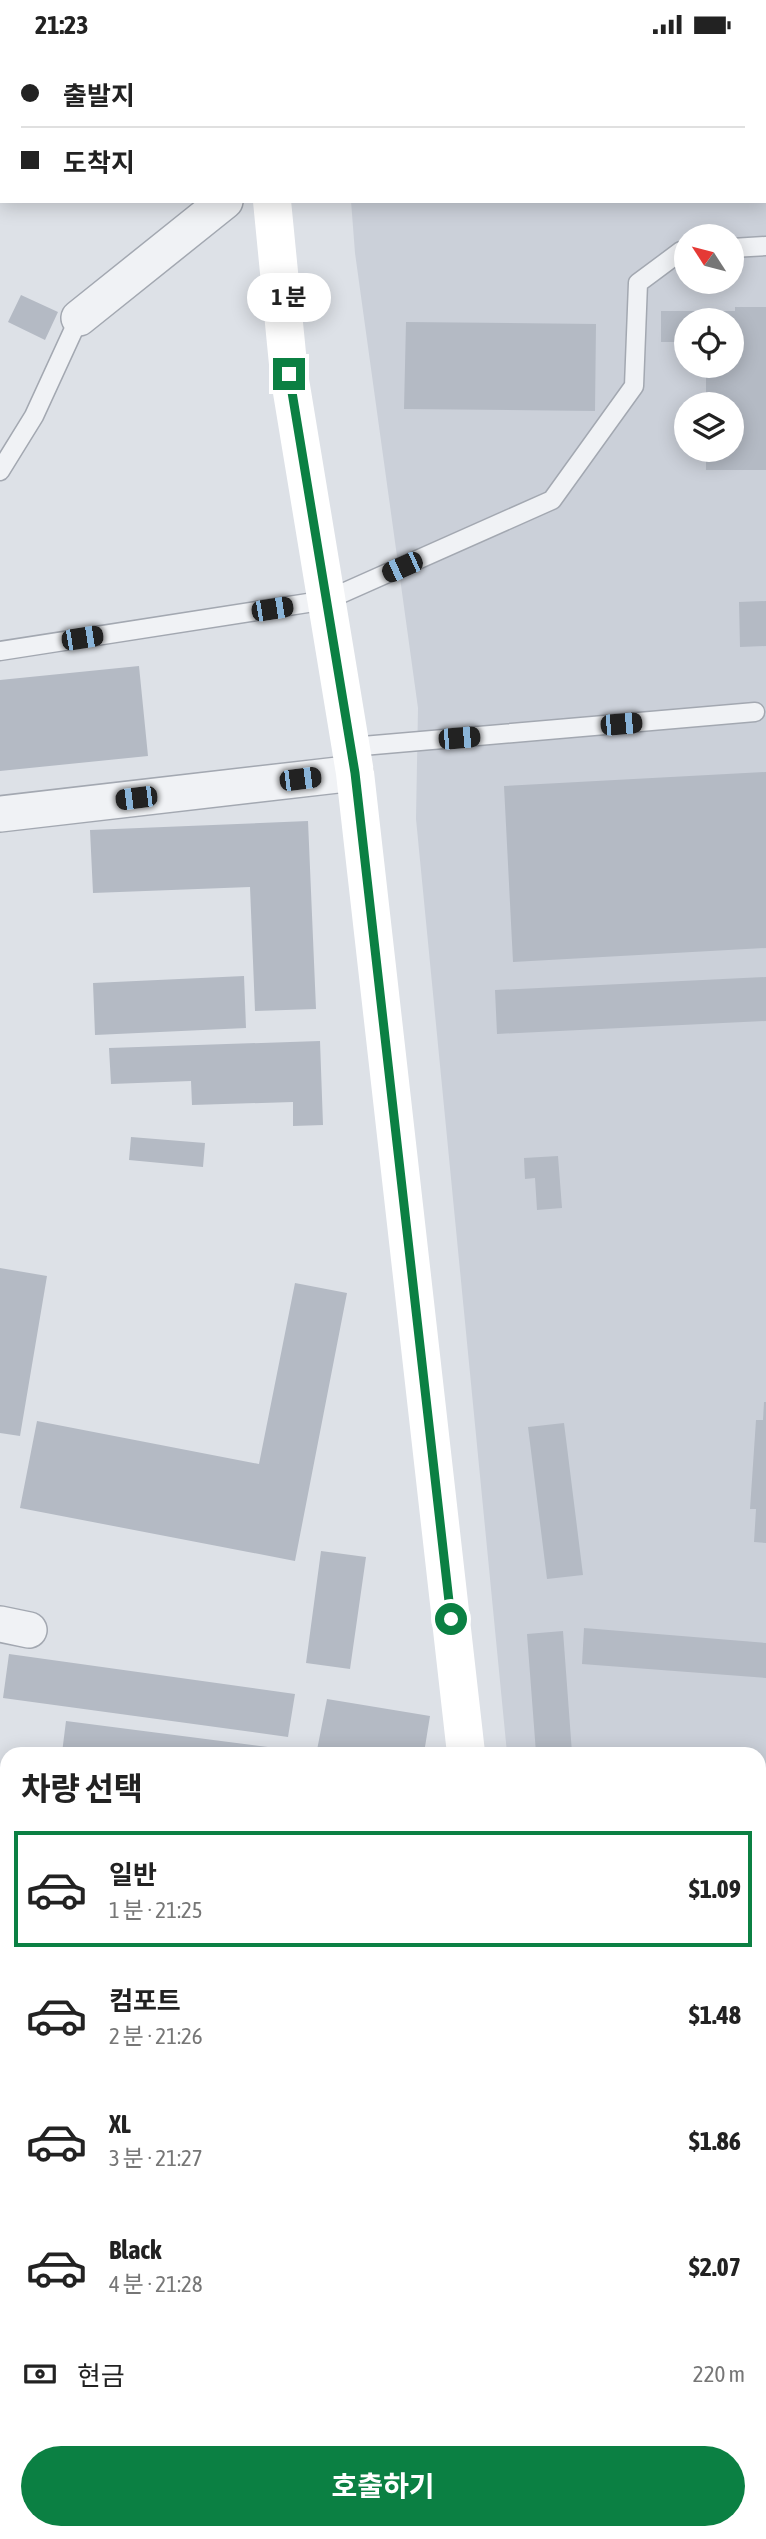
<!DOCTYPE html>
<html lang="ko">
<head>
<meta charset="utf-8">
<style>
	:root { --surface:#fff; --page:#f2f2f2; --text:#222; --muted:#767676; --line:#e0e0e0; --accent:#0b8043 }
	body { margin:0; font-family:"Asap Condensed","Noto Sans KR",sans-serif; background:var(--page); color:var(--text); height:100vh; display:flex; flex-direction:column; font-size:26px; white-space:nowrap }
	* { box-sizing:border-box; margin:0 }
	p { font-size:23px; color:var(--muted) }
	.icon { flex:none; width:38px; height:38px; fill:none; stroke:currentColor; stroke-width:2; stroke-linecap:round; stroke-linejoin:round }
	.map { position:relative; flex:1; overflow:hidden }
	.panel { position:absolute; left:0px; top:1698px; width:766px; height:793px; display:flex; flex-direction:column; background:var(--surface); border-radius:21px 21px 0 0; box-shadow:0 4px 18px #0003 }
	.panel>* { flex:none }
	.hud { position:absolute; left:0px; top:0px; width:766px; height:154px; box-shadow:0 4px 18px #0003; display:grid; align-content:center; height:154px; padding:0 21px; background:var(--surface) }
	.needle { width:46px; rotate:306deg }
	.buttons { position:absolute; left:674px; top:175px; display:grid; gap:14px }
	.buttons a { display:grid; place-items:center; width:70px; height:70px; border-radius:50%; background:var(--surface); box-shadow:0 4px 18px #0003; font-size:35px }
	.end { position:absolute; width:32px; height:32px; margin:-16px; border:9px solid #0b8043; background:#fff; box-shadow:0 0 0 4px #fff }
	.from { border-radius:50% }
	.bubble { position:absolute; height:49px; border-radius:24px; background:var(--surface); box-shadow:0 4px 18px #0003; font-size:23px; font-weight:700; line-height:49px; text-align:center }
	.car { position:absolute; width:21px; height:42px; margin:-21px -10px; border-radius:9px; box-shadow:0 0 5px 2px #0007; background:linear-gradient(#222 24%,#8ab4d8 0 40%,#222 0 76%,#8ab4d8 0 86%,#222 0) }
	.hud b { display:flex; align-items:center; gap:24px; height:66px; font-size:26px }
	.hud b+b { border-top:2px solid var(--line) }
	.hud i { width:18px; height:18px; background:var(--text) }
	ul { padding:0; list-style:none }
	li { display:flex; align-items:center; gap:21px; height:116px; margin:0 14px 10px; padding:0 7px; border:4px solid transparent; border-radius:0px }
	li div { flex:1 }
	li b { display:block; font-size:26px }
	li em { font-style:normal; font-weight:700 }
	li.on { border-color:var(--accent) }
	li>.icon { width:63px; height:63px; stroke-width:1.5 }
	h2 { padding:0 21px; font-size:32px; line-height:84px }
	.pay { display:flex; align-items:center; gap:18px; height:77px; padding:0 21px; font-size:26px }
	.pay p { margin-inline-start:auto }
	.primary-button { display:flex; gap:14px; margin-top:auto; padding:14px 21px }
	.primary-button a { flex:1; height:80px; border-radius:42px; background:var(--accent); color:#fff; font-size:28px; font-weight:700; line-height:80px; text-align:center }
	.status { display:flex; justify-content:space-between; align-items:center; height:49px; padding:0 35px; background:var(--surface); direction:ltr }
	.status svg { height:19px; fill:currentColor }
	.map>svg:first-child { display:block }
	.built { fill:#cbd0d9; fill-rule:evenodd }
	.green { fill:#c3d1be }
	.building { fill:#b4bac4 }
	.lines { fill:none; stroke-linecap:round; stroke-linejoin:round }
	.service-casing { stroke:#a3a8b1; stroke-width:21 }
	.minor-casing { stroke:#a3a8b1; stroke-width:38 }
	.service { stroke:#f0f2f5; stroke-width:18 }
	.minor { stroke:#f0f2f5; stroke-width:35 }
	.secondary { stroke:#fff; stroke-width:38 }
	.route { stroke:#0b8043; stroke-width:9 }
</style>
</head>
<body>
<div class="status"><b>21:23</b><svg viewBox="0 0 49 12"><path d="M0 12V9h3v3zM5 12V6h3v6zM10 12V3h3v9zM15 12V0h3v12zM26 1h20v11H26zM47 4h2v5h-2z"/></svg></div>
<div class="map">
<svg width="766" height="2490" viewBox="0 0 766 2490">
	<rect width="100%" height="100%" fill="#dde1e7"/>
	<!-- built -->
	<path class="built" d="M 343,0 L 766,0 L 766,2490 L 755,2490 L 752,2483 L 760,2483 L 760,1704 L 507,1704 L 416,770 L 418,659 L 355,204 L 351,152 L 765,152 L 765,2 ZM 686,187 L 732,187 L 732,233 L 686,233 ZM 686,271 L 732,271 L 732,317 L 686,317 ZM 686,355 L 732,355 L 732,401 L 686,401 Z
		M 55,2483 L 664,2483 L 667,2490 L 54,2490 Z"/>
	<!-- green -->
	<path class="green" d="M 453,2483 L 664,2483 L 667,2490 L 453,2490 Z"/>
	<!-- building -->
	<path class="building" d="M 21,246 L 58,263 L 45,291 L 8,273 Z
		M 735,258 L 766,258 L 766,421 L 706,421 L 706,401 L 732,401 L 732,355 L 706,355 L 706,317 L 732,317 L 732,304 L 735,304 L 734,293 L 732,293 L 732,271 L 686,271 L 686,293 L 661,293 L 661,262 L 735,262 Z
		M 406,273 L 596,275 L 595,362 L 404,360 Z
		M 766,552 L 766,597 L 740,598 L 739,553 Z
		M 139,617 L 148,707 L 0,722 L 0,631 Z
		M 766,723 L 766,899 L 513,913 L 504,737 Z
		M 308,772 L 316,960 L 255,962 L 250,838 L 93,844 L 90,781 Z
		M 244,927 L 246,979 L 95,986 L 93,934 Z
		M 766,928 L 766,972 L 497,985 L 495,941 Z
		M 320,992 L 323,1076 L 293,1077 L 293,1053 L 192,1056 L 191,1032 L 111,1035 L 109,999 Z
		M 131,1088 L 205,1094 L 203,1118 L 129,1111 Z
		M 558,1107 L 562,1159 L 537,1161 L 535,1129 L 525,1130 L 524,1109 Z
		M 0,1219 L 47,1227 L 20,1387 L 0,1384 Z
		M 295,1234 L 347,1244 L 295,1512 L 20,1459 L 37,1372 L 259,1415 Z
		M 764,1353 L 766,1353 L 766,1494 L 754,1493 L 756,1460 L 750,1460 L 756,1371 L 763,1371 Z
		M 564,1374 L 583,1526 L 547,1530 L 528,1378 Z
		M 321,1502 L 366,1508 L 350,1620 L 306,1614 Z
		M 584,1579 L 766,1594 L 766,1629 L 582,1615 Z
		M 563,1582 L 572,1704 L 536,1704 L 527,1585 Z
		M 9,1605 L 295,1645 L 288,1688 L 3,1649 Z
		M 327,1650 L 430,1667 L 424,1704 L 340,1704 L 317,1701 Z
		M 66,1672 L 307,1703 L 307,1704 L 62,1704 Z
		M 0,1740 L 7,1741 L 7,1956 L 0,1955 Z
		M 760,1830 L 766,1830 L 766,1870 L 760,1871 Z
		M 760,1904 L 766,1904 L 766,1969 L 760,1970 Z
		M 760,2012 L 766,2012 L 766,2058 L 760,2058 Z
		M 760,2081 L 766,2096 L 766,2225 L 760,2228 Z
		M 766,2262 L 766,2356 L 760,2343 L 760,2265 Z
		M 110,2483 L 171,2483 L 170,2490 L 110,2490 Z
		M 243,2483 L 327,2483 L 327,2490 L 243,2490 Z"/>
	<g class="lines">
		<!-- service casing -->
		<g class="service-casing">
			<path id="service" d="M 765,40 L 766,40
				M 732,199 L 766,197
				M 0,422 L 34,367 L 79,269
				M 0,602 L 327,551 L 552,451 L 634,337 L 638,234 L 681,202 L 686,202
				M 351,698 L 755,663"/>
		</g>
		<!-- minor casing -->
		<g class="minor-casing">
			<path id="minor" d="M 79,269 L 225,152
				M 0,765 L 355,724
				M 0,1575 L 29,1581
				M 760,1994 L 766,1993
				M 33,2490 L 34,2483"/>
		</g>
		<!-- service -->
		<use href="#service" class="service"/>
		<!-- minor -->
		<use href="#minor" class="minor"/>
		<!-- secondary -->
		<path class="secondary" d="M 269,0 L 269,2
			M 272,152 L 289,325 L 355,724 L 466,1704
			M 711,2483 L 715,2490"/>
	</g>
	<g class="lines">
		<!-- route -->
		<path class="route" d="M 289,325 L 355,724 L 451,1570"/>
	</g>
</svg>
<div class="buttons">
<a><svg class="needle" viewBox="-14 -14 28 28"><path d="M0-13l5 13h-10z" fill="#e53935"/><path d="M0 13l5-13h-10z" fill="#767676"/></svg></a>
<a><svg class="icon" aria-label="locate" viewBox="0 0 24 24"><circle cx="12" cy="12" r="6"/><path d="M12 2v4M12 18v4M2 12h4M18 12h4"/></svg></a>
<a><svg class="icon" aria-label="layers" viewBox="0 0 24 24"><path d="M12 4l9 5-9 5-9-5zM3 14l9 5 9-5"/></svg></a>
</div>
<i class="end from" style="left:451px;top:1570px"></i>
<i class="end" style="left:289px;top:325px"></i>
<div class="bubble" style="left:247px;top:224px;width:84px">1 분</div>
<i class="car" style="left:402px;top:518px;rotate:246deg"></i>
<i class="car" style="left:272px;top:560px;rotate:81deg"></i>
<i class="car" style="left:82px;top:589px;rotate:81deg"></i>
<i class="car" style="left:621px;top:675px;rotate:85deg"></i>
<i class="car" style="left:459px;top:689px;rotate:85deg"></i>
<i class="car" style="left:300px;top:730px;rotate:83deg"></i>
<i class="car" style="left:136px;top:749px;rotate:263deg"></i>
<div class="hud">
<b><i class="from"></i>출발지</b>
<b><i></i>도착지</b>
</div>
<section class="panel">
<h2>차량 선택</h2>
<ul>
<li class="on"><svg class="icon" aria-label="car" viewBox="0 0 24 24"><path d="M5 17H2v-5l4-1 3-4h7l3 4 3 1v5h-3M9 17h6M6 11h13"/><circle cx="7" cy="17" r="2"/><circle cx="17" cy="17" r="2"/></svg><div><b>일반</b><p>1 분 · 21:25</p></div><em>$1.09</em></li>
<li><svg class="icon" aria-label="car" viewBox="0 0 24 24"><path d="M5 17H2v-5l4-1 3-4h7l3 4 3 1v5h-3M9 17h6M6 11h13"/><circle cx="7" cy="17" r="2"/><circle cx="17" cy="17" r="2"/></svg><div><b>컴포트</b><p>2 분 · 21:26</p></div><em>$1.48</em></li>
<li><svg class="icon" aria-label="car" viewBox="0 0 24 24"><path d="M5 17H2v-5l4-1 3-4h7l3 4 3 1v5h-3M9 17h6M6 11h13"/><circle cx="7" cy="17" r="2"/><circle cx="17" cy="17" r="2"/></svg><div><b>XL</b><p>3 분 · 21:27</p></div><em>$1.86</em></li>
<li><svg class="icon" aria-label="car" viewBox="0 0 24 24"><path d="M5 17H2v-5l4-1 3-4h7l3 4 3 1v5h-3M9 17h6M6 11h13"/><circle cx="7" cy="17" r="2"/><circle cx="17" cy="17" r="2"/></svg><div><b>Black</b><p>4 분 · 21:28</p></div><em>$2.07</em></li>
</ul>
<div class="pay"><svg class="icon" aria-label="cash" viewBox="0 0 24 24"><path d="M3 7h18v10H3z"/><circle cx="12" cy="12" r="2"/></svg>현금<p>220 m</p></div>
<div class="primary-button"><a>호출하기</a></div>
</section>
</div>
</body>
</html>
